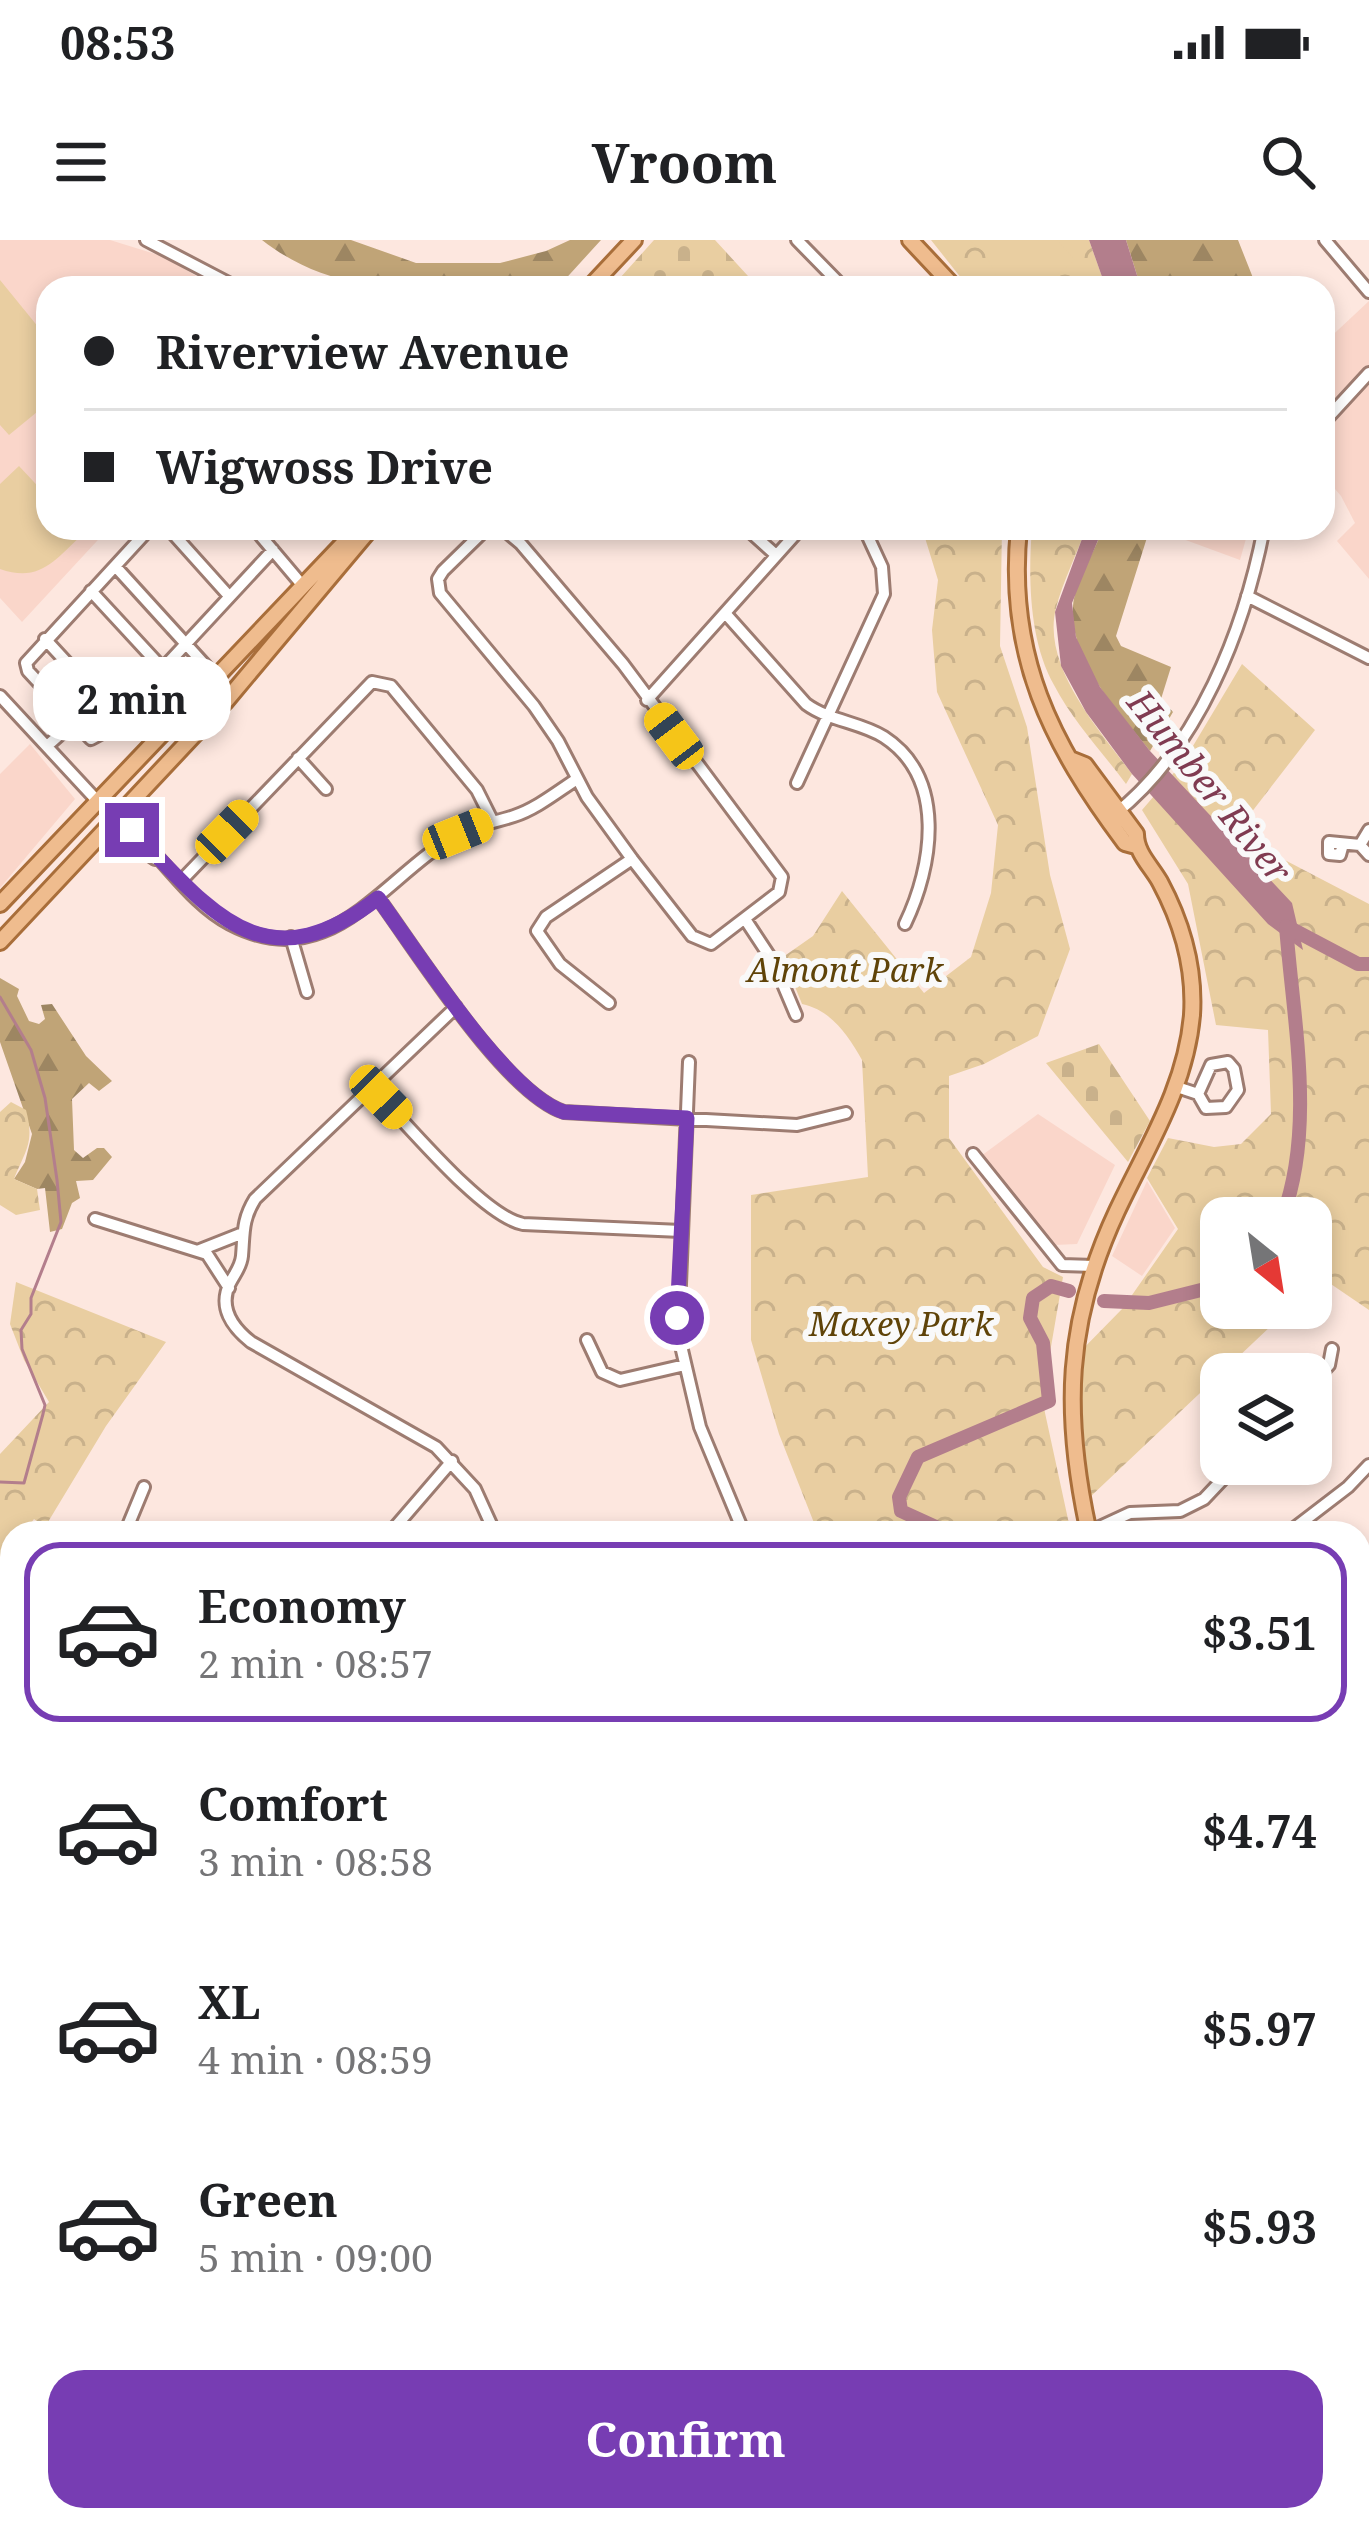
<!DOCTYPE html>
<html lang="en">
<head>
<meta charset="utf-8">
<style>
	:root { --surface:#fff; --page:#f6f6f6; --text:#202124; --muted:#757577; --line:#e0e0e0; --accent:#773db3 }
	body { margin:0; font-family:"Noto Serif",serif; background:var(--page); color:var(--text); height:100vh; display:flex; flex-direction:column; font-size:45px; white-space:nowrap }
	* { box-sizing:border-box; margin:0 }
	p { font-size:39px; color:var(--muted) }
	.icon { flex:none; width:66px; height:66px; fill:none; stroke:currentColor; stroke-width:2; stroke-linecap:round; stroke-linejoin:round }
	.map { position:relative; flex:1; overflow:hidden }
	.sheet { position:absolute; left:0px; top:1281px; width:1371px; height:1011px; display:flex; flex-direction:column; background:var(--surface); border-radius:36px 36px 0 0; box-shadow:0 6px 18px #0003 }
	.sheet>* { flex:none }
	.top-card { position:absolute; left:36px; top:36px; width:1299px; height:264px; border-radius:36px; box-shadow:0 6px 18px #0003; display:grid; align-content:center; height:264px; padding:0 48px; background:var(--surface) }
	.needle { width:78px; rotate:150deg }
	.tools { position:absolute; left:1200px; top:957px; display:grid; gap:24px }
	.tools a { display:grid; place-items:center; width:132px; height:132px; border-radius:24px; background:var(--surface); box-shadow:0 6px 18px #0003; font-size:60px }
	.end { position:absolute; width:54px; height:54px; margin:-27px; border:15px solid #773db3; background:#fff; box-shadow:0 0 0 6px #fff }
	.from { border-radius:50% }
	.bubble { position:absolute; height:84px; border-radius:36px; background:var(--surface); box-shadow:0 6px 18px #0003; font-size:39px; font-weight:700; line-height:84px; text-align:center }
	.car { position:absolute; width:36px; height:72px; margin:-36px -18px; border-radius:15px; box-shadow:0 0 9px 3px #0007; background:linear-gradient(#f5c518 24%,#345 0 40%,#f5c518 0 76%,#345 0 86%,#f5c518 0) }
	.top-card b { display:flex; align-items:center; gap:42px; height:114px; font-size:45px }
	.top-card b+b { border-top:3px solid var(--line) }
	.top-card i { width:30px; height:30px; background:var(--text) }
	ul { padding:21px 0 0; list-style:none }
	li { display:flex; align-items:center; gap:36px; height:180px; margin:0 24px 18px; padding:0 24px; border:6px solid transparent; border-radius:36px }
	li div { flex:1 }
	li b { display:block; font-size:45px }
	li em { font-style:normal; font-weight:700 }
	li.on { border-color:var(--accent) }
	li>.icon { width:108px; height:108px; stroke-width:1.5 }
	.action { display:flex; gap:24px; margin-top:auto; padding:24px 48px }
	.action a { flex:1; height:138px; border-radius:36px; background:var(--accent); color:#fff; font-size:48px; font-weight:700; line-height:138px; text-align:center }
	.status { display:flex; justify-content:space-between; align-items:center; height:84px; padding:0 60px; background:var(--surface); direction:ltr }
	.status svg { height:33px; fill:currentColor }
	header { display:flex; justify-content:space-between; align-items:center; height:156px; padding:0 48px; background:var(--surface); font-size:54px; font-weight:700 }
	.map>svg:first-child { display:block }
	.built { fill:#fad6ca }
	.forest { fill:url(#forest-firs) }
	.cemetery { fill:url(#cemetery-stones) }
	.park { fill:url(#park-crowns) }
	.pitch { fill:#e9cea1 }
	.water { fill:#b37e8c }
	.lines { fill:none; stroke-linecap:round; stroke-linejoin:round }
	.stream { stroke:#b37e8c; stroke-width:3 }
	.river { stroke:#b37e8c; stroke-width:14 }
	.minor-casing { stroke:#9d7c71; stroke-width:16 }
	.major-casing { stroke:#a96e3a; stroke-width:20 }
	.minor { stroke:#fff; stroke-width:10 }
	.major { stroke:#efbc8e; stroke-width:14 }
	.route { stroke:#773db3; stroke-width:15 }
	.labels { text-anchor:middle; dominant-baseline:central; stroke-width:12; stroke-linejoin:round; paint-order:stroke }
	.park-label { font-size:33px; font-style:italic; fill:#5f4308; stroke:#f9f9f9 }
	.water-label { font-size:36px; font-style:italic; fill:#803b51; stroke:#f9f9f9 }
</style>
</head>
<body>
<div class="status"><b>08:53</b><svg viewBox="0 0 49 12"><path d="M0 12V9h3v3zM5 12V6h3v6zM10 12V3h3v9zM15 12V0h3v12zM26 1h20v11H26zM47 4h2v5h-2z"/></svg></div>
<header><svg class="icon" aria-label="menu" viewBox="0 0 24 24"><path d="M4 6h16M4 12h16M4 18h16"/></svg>Vroom<svg class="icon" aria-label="search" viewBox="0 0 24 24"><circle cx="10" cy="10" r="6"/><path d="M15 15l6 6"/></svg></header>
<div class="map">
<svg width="1369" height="2291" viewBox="0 0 1369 2291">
	<defs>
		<pattern id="forest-firs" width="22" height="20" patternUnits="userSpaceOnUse" patternTransform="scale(3)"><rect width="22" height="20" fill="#c0a477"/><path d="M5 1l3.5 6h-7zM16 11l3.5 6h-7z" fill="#9d8662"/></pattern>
		<pattern id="cemetery-stones" width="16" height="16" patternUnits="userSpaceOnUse" patternTransform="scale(3)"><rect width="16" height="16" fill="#e9cea1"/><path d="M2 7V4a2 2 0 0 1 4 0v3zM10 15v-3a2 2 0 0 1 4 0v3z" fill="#c9b18b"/></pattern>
		<pattern id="park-crowns" width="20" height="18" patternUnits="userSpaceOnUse" patternTransform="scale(3)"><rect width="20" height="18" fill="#e9cea1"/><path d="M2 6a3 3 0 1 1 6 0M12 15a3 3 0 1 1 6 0" fill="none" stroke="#c9b18b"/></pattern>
	</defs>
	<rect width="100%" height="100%" fill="#fde7df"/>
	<!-- built -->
	<path class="built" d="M 0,0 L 110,0 L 165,17 L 216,48 L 48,48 L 48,288 L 109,288 L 22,382 L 0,358 Z
		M 1369,61 L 1369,339 L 1337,301 L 1355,283 L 1341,256 L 1323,235 L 1323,172 L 1328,165 L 1323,159 L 1323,104 Z
		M 1153,288 L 1249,288 L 1240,320 Z
		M 30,504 L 75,559 L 0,648 L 0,534 Z
		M 1038,874 L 1115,925 L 1077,1004 L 1054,1005 L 981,916 Z
		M 1147,941 L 1175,988 L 1142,1036 L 1112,1016 Z
		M 12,2091 L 12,2152 L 0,2147 L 0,2106 Z"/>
	<!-- forest -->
	<path class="forest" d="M 262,0 L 351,0 L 416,23 L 500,23 L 546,11 L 570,0 L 601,0 L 560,45 C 533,51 503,48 476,48 C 395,48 329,52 262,0 Z
		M 1126,0 L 1238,0 L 1257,48 L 1141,48 Z
		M 1103,288 L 1150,288 L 1116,396 L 1121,406 L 1171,427 L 1161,459 L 1173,472 L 1150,511 C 1118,471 1069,421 1073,366 C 1075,341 1095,312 1103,288 Z
		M 0,738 L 19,749 L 17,756 L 29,781 L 39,784 L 45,779 L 41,765 L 52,764 L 86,816 L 112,841 L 99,851 L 89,843 L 72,859 L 74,910 L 83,918 L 97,908 L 104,908 L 112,917 L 93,940 L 76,941 L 80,958 L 72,963 L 62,989 L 50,992 L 45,948 L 37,949 L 14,939 L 25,922 L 32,894 L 0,802 Z
		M 839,2280 L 1085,2280 L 1085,2286 L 1077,2291 L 852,2291 L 844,2288 Z
		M 1166,2280 L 1233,2280 L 1236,2291 L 1152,2291 Z"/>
	<!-- cemetery -->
	<path class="cemetery" d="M 654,0 L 715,0 L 759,48 L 611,48 Z
		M 1099,804 L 1150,881 L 1128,922 L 1046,823 Z"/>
	<!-- park -->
	<path class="park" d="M 931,0 L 1089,0 L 1106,48 L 969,48 Z
		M 922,288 L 1002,288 L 1000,406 L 1027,487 L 1050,635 L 1070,709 L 1038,796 L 984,824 L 949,836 L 949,898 L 1043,1027 L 1063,1037 L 1042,1159 L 1071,1293 L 818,1293 L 779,1194 L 751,1100 L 751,955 L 868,937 L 862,820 C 848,795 831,770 802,764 L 783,717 L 813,696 L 842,651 L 924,753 L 971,717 L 991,653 L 998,585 L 937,452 L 932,390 L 938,340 Z
		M 1032,288 L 1086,288 C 1077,314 1063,341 1056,368 C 1041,426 1100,491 1132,534 L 1126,544 C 1103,513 1072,480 1054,445 C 1029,401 1028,337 1032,288 Z
		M 1242,424 L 1315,490 L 1244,582 L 1279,617 L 1369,664 L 1369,1070 L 1322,1038 L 1311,1048 L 1311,978 L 1221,978 L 1221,1068 L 1290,1068 L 1089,1258 L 1078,1208 L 1074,1118 L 1123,1068 L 1178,989 L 1147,938 L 1168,898 L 1214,907 L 1241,904 L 1271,874 L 1268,790 L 1216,785 L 1188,644 L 1142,570 L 1184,521 Z
		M 11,862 L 26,870 C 35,903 25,911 14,939 L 37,949 L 40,970 L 16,975 L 0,965 L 0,872 Z
		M 16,1042 L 166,1102 L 106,1186 L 45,1287 L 34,1279 L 24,1293 L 12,1293 L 12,1311 L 0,1329 L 0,1214 L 49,1162 L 24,1120 L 10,1084 Z"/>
	<!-- pitch -->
	<path class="pitch" d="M 969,0 L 1057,0 L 1075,20 L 1041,48 L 1003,48 L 984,12 Z
		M 0,40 L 48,99 L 48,163 L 9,195 L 0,185 Z
		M 19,226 L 48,257 L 48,288 L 76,288 L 82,295 C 55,320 40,343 0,329 L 0,244 Z"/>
	<!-- water -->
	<path class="water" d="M 1089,0 L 1126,0 L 1141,48 L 1106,48 Z
		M 1086,288 L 1103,288 L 1072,363 L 1076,397 L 1100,447 L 1150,511 L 1292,663 L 1303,710 L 1268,684 L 1132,534 L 1086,472 L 1061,426 L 1055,372 Z"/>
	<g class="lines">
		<!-- stream -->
		<path class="stream" d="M 0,757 L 31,810 L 45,858 L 57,940 L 61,982 L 31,1058 L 31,1074 L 21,1090 L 22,1109 L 45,1165 L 43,1174 L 24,1243 L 0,1242
			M 0,1422 L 12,1425
			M 457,2280 L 462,2291"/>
		<!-- river -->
		<path class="river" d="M 1288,687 L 1358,724 L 1369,724
			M 1282,978 C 1316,888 1293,780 1286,686
			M 1104,1061 L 1149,1063 L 1221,1045
			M 949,1293 L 901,1271 L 899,1257 L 918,1217 L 1049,1161 L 1043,1103 L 1030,1078 L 1033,1058 L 1051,1046 L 1069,1051
			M 1218,2280 L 1221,2291"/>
		<!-- minor casing -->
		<g class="minor-casing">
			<path id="minor" d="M 146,0 L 238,48
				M 797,0 L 844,48
				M 1325,0 L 1369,52
				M 1323,183 L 1369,133
				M 150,288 L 26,423 L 28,431 L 91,499 L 104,492 L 273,310
				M 168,288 L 229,356
				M 254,288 L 303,346
				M 487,288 L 443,331 L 438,339 L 440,353 L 534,466 L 558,501 L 587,557 L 632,619 L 692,696 L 711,704 L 779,652 L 782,637 L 623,424 L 521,304 L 502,288
				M 643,288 L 648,288
				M 746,288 L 776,315
				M 115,326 L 215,436
				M 91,351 L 163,429
				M 1247,356 L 1369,418
				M 725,373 L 806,464 C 829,481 860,482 884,497 C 947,538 933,626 905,684
				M 45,399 L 117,477
				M 0,456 L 115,580 L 125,598 L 155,619
				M 647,460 L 801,288
				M 47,506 L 74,482
				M 298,518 L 326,549
				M 797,543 L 884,354 L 882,327 L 864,288
				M 1115,574 C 1199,507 1244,390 1264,288
				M 115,580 C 159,606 183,659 230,684 C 333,738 385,632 461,593 C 478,584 496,582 514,576 C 536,569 557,552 577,539
				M 1343,604 L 1340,615 L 1329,614 L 1329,602 L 1360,605 L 1369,615
				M 1360,605 L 1369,590
				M 180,642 L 372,442 L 391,446 L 477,550 L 492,580
				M 378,658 C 417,711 505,853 564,872 L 797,885 L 846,873
				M 745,679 L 774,723 L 796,775
				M 291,697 L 307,752
				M 609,763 L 560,724 L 537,691 L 546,677 L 632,619
				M 456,767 L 255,959 C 242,980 244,993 242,1016 C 241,1027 235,1033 230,1043 C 218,1067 232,1087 251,1102 L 436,1207 L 475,1249 L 495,1293
				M 689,822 L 678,1093 L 700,1187 L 744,1293
				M 1177,847 L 1198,854 L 1206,868 L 1226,867 L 1238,850 L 1234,829 L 1228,822 L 1211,825 L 1198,854
				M 372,848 C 405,881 482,976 523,984 L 681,991
				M 973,914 L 1062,1025 L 1094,1026
				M 95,979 L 207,1014 L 229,1048
				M 200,1010 L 243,993
				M 587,1100 L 602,1132 L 620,1140 L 685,1125
				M 1311,1145 L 1329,1125 L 1332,1109
				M 1089,1292 L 1130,1273 L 1180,1271 L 1204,1259 L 1237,1224
				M 125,1293 L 144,1247
				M 390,1293 L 452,1221
				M 1288,1293 L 1348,1247 L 1369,1225
				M 1359,1377 L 1369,1389
				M 0,1527 L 12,1517
				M 0,1665 L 12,1623
				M 0,1979 L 12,1969
				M 0,2163 L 12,2168
				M 1359,2217 L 1369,2215
				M 156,2280 L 165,2291
				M 610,2280 L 621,2291
				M 0,2286 L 8,2291
				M 354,2291 L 367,2280
				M 554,2291 L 565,2280
				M 1086,2291 L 1095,2280"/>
		</g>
		<!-- major casing -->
		<g class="major-casing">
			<path id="major" d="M 910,0 L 955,48
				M 589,48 L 634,0
				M 1019,288 C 1006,415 1051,504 1125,603 L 1136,606
				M 1070,519 L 1085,525 L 1136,594 C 1136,613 1151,626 1160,642 C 1182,683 1195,728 1192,775 C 1186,847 1147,907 1117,971 C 1065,1082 1063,1175 1089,1293
				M 0,664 L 358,288
				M 0,702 L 225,462 L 371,288
				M 0,1439 L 12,1451
				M 0,1459 L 12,1473
				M 1359,1810 L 1369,1826
				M 710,2280 L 719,2291"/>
		</g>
		<!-- minor -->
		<use href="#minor" class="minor"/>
		<!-- major -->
		<use href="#major" class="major"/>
	</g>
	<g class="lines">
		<!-- route -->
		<path class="route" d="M 132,590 C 211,671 263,747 378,658 C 416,710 507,854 564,872 L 687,878 L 677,1078"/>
	</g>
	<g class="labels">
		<!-- park labels -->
		<g class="park-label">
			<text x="845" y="729">Almont Park</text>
			<text x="901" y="1083">Maxey Park</text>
		</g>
		<!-- water labels -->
		<g class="water-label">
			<text transform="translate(1210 546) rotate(51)">Humber River</text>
		</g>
	</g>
</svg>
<div class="tools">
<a><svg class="needle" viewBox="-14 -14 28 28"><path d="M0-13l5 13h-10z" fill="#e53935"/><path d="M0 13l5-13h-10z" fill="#757577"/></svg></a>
<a><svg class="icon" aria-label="layers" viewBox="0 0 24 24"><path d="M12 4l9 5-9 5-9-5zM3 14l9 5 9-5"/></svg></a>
</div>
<i class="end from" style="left:677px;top:1078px"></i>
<i class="end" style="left:132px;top:590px"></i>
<div class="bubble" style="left:33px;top:417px;width:198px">2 min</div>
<i class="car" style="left:674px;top:496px;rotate:323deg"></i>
<i class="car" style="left:227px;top:592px;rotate:44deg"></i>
<i class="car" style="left:458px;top:594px;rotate:68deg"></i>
<i class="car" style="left:381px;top:857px;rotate:136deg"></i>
<div class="top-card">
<b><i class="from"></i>Riverview Avenue</b>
<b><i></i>Wigwoss Drive</b>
</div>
<section class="sheet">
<ul>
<li class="on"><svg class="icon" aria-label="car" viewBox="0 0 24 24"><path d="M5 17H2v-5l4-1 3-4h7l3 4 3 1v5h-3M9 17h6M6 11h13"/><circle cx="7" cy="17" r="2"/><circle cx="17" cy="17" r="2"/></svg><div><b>Economy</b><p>2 min · 08:57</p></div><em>$3.51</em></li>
<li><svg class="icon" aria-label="car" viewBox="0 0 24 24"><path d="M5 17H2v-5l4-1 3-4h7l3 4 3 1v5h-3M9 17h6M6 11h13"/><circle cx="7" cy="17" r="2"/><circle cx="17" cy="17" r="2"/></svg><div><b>Comfort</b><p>3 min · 08:58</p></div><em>$4.74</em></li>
<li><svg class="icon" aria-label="car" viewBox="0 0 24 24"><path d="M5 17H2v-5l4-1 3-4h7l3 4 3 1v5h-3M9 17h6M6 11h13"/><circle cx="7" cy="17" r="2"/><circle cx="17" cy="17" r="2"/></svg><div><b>XL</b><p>4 min · 08:59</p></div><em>$5.97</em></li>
<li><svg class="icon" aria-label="car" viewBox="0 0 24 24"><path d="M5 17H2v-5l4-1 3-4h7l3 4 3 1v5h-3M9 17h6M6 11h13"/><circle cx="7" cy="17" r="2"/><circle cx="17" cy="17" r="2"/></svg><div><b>Green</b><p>5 min · 09:00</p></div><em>$5.93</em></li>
</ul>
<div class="action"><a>Confirm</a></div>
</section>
</div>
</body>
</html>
